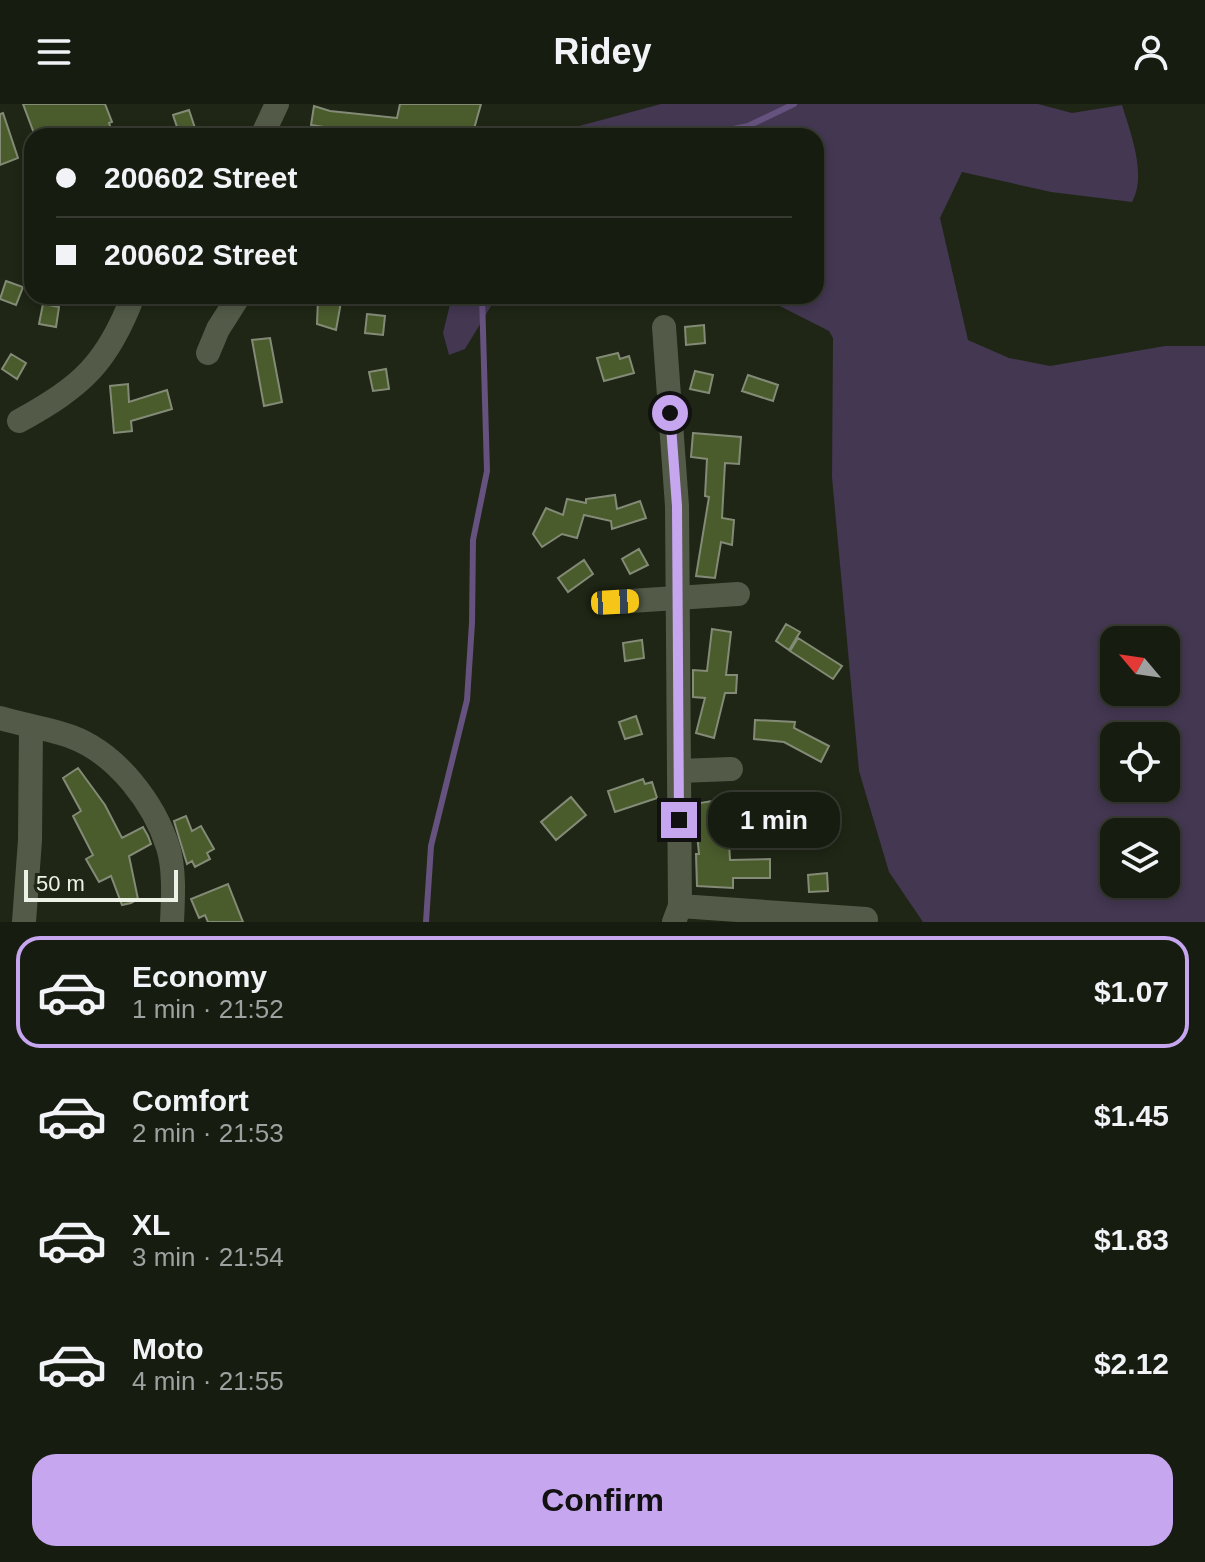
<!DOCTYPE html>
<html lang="en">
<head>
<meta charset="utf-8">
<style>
	:root { --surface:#171c10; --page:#24291e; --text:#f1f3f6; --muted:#9ea19f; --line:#363a30; --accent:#c7a6f0 }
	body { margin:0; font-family:Arial,sans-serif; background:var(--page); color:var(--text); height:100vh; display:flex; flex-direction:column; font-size:30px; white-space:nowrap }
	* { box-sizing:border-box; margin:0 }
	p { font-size:26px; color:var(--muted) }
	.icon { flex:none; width:44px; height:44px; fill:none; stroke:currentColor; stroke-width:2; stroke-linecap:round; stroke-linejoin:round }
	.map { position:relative; height:818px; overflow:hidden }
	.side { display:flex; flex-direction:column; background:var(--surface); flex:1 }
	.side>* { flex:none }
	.banner { position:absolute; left:24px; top:24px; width:800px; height:176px; border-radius:24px; box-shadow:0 4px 12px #0003,0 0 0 2px var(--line); display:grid; align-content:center; height:176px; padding:0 32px; background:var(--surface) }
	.needle { width:52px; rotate:299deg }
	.tools { position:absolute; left:1100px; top:522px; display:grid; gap:16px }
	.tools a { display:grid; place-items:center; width:80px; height:80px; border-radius:16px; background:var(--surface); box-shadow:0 4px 12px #0003,0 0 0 2px var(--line); font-size:40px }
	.scale { position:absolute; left:24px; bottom:20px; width:154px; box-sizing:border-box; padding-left:8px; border:4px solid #edf2e7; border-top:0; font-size:22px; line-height:28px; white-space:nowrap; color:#edf2e7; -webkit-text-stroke:6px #1f2615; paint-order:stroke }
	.end { position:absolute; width:36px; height:36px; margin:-18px; border:10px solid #c7a6f0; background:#111; box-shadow:0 0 0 4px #111 }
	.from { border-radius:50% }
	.bubble { position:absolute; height:56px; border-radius:24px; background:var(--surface); box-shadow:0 4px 12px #0003,0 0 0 2px var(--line); font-size:26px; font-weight:700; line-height:56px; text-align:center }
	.car { position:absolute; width:24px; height:48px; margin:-24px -12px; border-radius:10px; box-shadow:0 0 6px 2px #0007; background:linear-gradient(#f5c518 24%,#345 0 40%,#f5c518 0 76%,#345 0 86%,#f5c518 0) }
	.banner b { display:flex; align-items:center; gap:28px; height:76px; font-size:30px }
	.banner b+b { border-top:2px solid var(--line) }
	.banner i { width:20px; height:20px; background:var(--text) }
	ul { padding:14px 0 0; list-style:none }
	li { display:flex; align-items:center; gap:24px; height:112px; margin:0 16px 12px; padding:0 16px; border:4px solid transparent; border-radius:24px }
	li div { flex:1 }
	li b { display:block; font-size:30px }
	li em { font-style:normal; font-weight:700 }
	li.selected { border-color:var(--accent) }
	li>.icon { width:72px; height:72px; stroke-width:1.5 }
	.button { display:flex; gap:16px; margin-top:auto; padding:16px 32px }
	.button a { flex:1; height:92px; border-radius:24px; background:var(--accent); color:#111; font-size:32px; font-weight:700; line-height:92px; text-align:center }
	header { display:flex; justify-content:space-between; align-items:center; height:104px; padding:0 32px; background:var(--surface); font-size:36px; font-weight:700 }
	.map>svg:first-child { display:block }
	.green { fill:#433751; fill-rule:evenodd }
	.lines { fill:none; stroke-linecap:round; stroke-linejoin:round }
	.stream { stroke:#65527e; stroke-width:6 }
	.building { fill:#4a5b2c; stroke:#838b77; stroke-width:2 }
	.minor { stroke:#535b48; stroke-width:24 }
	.route { stroke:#c7a6f0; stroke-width:10 }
</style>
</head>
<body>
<header><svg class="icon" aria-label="menu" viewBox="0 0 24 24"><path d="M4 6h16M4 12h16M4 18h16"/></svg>Ridey<svg class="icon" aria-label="person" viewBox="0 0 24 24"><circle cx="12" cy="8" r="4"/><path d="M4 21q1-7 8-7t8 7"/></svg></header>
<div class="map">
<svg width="1205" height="818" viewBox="0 0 1205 818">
	<rect width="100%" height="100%" fill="#1f2615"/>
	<!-- green -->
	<path class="green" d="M 661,0 L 1038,0 L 1072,9 L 1122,1 C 1131,30 1147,71 1132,98 L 1051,88 L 962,68 L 940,114 L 968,236 L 1009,254 L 1050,262 L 1165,242 L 1205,242 L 1205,818 L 923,818 L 889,768 L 859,667 L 832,373 L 833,234 L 829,227 L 760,192 L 816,192 L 816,32 L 542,32 ZM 1114,536 L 1166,536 L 1166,588 L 1114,588 ZM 1114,632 L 1166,632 L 1166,684 L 1114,684 ZM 1114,728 L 1166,728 L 1166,780 L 1114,780 Z
		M 452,192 L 497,192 L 465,245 L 449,251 L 443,229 Z"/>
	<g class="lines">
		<!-- stream -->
		<path class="stream" d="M 700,32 L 748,22 L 794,0
			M 426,818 L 431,742 L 467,596 L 472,519 L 473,436 L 487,367 L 482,192"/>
	</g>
	<!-- building -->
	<path class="building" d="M 23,0 L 105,0 L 112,18 L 109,19 L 112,28 L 102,32 L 35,32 Z
		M 400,0 L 481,0 L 472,32 L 437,32 L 413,24 L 411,32 L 350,32 L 351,27 L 311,21 L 314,2 L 330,7 L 397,14 Z
		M 189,6 L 195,24 L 179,29 L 173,11 Z
		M 3,9 L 18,54 L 0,61 L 0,10 Z
		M 6,177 L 23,183 L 16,201 L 0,195 Z
		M 318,195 L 341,198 L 336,226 L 317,220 Z
		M 43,200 L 59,203 L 56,223 L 39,220 Z
		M 367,210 L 385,212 L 383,231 L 365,229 Z
		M 704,221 L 705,239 L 686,241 L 685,223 Z
		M 270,234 L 282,298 L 264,302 L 252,236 Z
		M 618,249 L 620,255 L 629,252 L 634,269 L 604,277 L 597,254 Z
		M 11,250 L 26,259 L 17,275 L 2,265 Z
		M 386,265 L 389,285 L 373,287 L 369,268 Z
		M 695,267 L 713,271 L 709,289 L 690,285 Z
		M 748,271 L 778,281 L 773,297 L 742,287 Z
		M 128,280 L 129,298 L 167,286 L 172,305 L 131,317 L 132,327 L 114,329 L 110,282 Z
		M 693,329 L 741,333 L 739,360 L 725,359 L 722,414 L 734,416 L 732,441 L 721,438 L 715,474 L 696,472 L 709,393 L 705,392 L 707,355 L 691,353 Z
		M 615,391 L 617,405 L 640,397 L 646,414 L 612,425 L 611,417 L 584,411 L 577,434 L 562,430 L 542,443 L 533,430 L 546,404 L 563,411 L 567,395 L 586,399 L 586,395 Z
		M 639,445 L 648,461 L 630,470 L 622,455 Z
		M 584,456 L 593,470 L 568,488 L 558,474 Z
		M 786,520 L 800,528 L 789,546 L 776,537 Z
		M 712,525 L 731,528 L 726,571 L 737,571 L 736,589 L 725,589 L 714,634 L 696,629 L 705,594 L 693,593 L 693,566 L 707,567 Z
		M 798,534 L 842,562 L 833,575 L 790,547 Z
		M 642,536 L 644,554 L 625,557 L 623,539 Z
		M 636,612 L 642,630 L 625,635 L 619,618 Z
		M 755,616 L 795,618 L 794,624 L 829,642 L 821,658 L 784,638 L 754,635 Z
		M 78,664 L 105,701 L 122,734 L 143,723 L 148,732 L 151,740 L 129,752 L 138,795 L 131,799 L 122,801 L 111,772 L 99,778 L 86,755 L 93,751 L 73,712 L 81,707 L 63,674 Z
		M 643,675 L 645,680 L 652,678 L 657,694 L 615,708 L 608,687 Z
		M 571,693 L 586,711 L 556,736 L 541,718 Z
		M 718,696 L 724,702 L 782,704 L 813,710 L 809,727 L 761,717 L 761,721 L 728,719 L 730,756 L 770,755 L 770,774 L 733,774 L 733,784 L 697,782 L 696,750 L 699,750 L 694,700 Z
		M 186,712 L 192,727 L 201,722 L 214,745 L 207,749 L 210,755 L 195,763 L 192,757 L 187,760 L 174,717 Z
		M 827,769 L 828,787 L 809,788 L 808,771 Z
		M 228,780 L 243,818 L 208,818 L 205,811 L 199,814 L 191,795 Z"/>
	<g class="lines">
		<!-- minor -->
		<path class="minor" d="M 262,32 L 277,0
			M 664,223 L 677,402 L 680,802 L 674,818
			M 208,249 L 218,225 L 239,192
			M 19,317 C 82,282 107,260 133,192
			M 615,498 L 738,490
			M 0,614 C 24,621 50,625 72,633 C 117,650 154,699 168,743 C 175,766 173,795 172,818
			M 680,667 L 731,665
			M 680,802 L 866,815
			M 24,818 L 30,736 L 31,623"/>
	</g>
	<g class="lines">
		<!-- route -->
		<path class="route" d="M 670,309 L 677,402 L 679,716"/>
	</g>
</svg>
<div class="tools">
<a><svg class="needle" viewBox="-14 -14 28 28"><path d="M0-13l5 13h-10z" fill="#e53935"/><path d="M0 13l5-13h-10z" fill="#9ea19f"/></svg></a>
<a><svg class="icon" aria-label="locate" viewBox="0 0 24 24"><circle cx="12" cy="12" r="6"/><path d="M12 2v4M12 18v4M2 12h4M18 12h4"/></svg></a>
<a><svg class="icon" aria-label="layers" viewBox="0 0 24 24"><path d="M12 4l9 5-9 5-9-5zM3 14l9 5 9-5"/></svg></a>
</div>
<div class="scale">50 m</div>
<i class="end from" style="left:670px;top:309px"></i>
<i class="end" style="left:679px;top:716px"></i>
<div class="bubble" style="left:708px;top:688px;width:132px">1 min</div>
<i class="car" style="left:615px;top:498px;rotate:87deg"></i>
<div class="banner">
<b><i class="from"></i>200602 Street</b>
<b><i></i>200602 Street</b>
</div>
</div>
<section class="side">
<ul>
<li class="selected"><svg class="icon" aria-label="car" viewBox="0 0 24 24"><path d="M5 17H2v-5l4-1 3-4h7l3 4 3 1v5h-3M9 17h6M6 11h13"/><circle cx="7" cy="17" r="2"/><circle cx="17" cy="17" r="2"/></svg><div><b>Economy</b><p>1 min · 21:52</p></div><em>$1.07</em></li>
<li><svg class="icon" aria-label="car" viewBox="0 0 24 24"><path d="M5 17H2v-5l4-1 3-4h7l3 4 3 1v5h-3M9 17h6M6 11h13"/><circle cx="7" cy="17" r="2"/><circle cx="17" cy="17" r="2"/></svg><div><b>Comfort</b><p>2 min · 21:53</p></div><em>$1.45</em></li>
<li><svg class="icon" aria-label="car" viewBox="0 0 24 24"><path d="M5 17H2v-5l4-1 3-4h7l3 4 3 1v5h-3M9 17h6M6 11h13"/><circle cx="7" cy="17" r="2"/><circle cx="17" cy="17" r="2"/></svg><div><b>XL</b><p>3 min · 21:54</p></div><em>$1.83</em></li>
<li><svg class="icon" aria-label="car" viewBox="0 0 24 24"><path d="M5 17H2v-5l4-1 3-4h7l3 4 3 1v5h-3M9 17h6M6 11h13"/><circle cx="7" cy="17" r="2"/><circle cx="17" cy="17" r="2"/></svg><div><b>Moto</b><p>4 min · 21:55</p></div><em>$2.12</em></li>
</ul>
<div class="button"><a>Confirm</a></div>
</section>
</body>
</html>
